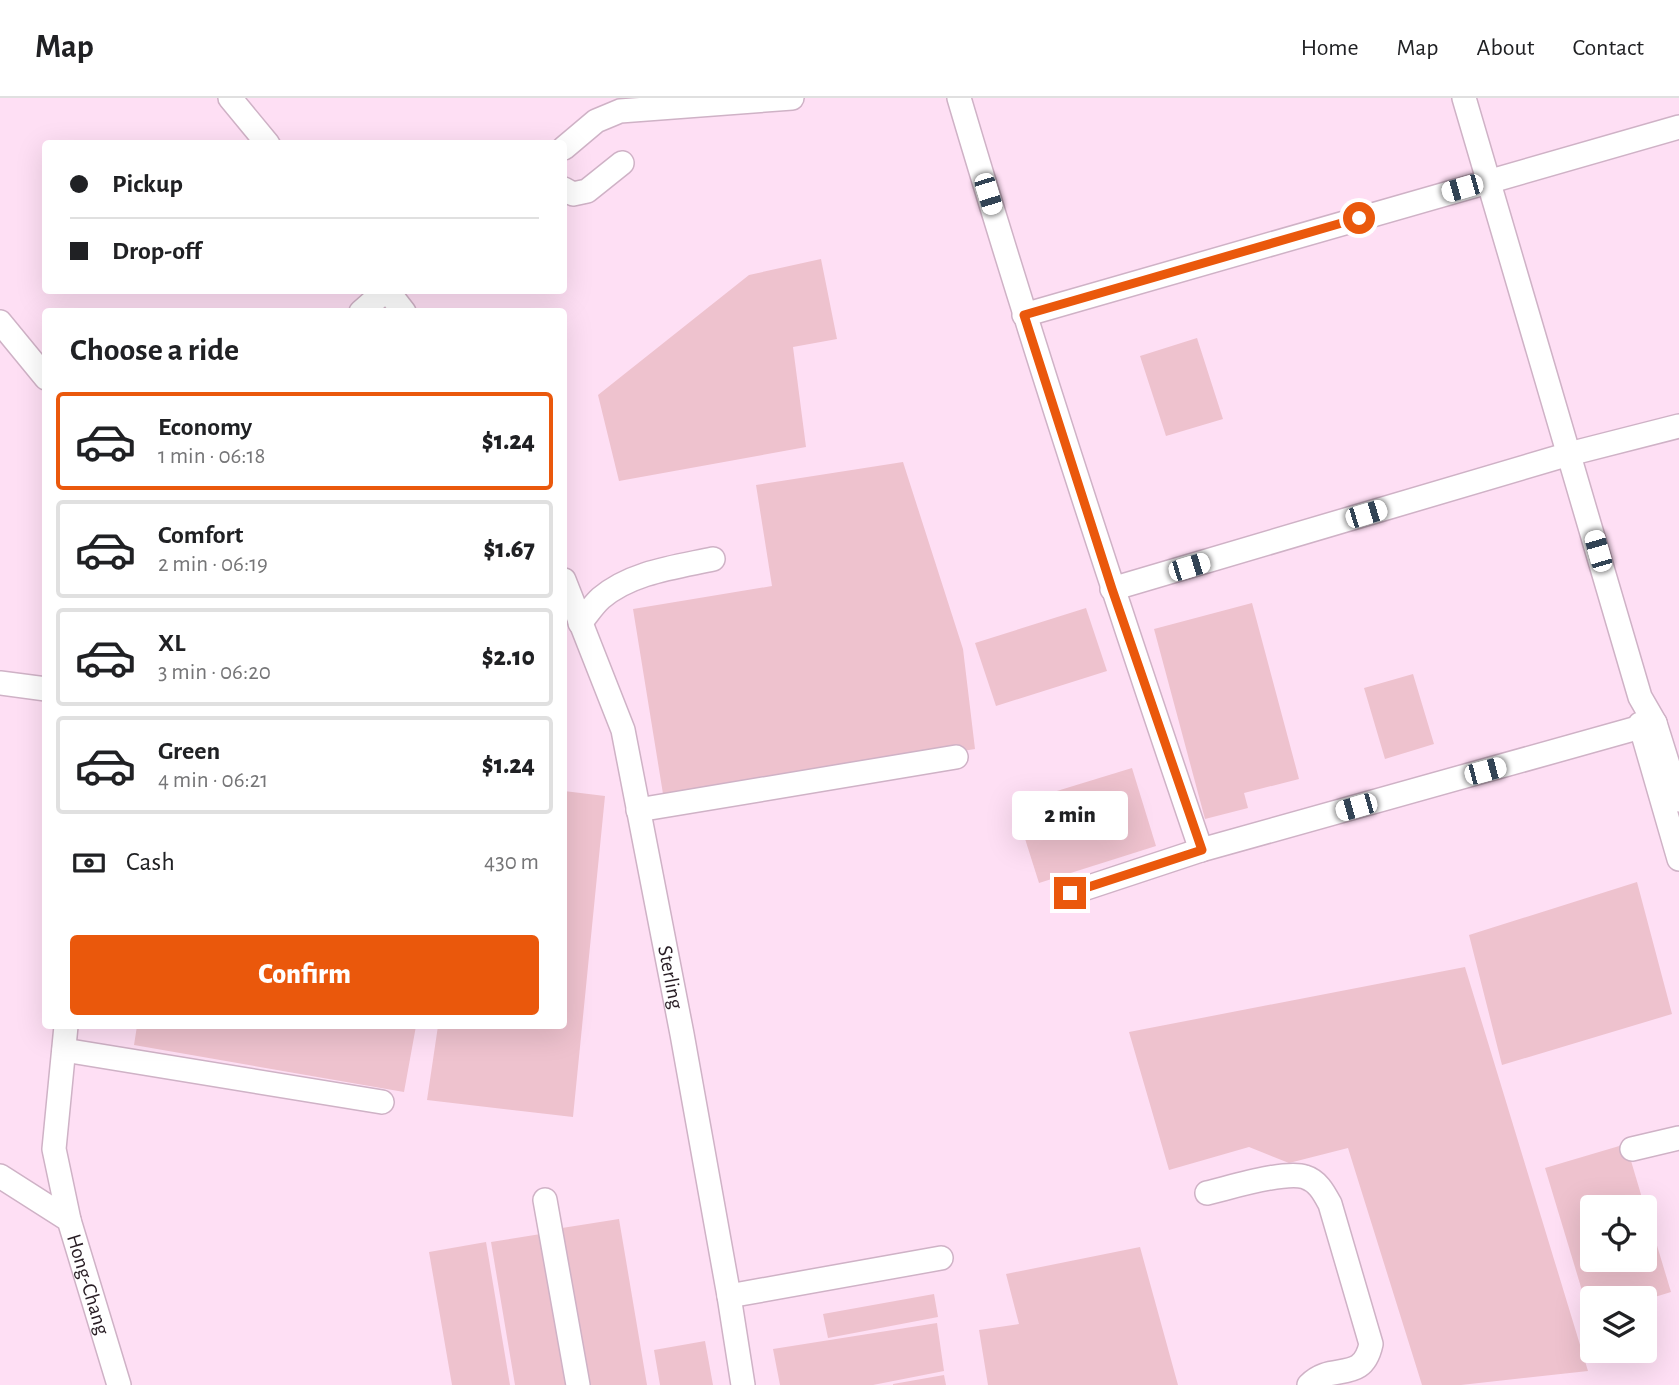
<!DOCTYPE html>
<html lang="en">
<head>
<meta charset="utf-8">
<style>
	:root { --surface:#fff; --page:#f6f6f6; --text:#202124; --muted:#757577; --line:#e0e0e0; --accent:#ea580c }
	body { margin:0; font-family:"Alegreya Sans",sans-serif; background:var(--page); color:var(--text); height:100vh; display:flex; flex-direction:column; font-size:26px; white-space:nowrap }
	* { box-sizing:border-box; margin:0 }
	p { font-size:23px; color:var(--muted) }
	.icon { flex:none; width:38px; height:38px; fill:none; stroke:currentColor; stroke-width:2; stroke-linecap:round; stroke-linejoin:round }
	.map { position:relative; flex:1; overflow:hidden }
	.details { position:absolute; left:42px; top:210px; width:525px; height:721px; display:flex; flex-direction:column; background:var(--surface); border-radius:7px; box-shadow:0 7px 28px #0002 }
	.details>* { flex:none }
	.banner { position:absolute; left:42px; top:42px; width:525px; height:154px; border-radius:7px; box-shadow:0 7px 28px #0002; display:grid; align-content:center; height:154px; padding:0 28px; background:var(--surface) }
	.fabs { position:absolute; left:1580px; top:1097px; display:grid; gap:14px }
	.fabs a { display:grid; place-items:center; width:77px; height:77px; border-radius:7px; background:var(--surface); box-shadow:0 7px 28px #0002; font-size:35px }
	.end { position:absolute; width:32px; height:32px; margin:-16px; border:9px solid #ea580c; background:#fff; box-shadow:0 0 0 4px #fff }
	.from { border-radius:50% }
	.bubble { position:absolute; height:49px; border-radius:7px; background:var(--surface); box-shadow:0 7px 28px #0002; font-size:23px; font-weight:800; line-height:49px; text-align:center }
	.car { position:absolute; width:21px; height:42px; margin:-21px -10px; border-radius:9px; box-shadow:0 0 5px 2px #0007; background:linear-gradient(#fff 24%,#345 0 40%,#fff 0 76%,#345 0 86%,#fff 0) }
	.banner b { display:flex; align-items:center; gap:24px; height:66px; font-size:26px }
	.banner b+b { border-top:2px solid var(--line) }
	.banner i { width:18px; height:18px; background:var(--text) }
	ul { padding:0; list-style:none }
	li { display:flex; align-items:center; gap:21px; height:98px; margin:0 14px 10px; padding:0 14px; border:4px solid var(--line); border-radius:7px }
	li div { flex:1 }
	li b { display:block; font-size:26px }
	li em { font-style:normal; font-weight:800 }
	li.current { border-color:var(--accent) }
	li>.icon { width:63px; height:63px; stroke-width:1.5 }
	h2 { padding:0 28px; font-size:32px; line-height:84px }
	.pay { display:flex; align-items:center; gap:18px; height:77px; padding:0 28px; font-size:26px }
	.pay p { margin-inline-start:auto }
	.cta { display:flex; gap:14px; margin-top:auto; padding:14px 28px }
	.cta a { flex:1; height:80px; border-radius:7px; background:var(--accent); color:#fff; font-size:28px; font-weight:800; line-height:80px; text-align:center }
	header { display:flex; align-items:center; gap:42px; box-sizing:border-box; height:98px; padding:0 35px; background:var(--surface); border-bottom:2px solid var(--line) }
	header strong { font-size:33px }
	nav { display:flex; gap:38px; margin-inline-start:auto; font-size:24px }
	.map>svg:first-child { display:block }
	.building { fill:#eec2ce }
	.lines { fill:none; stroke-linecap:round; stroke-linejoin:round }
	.minor-casing { stroke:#cfb2c6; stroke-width:26 }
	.minor { stroke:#fff; stroke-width:23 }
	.route { stroke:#ea580c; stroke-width:9 }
	.labels { text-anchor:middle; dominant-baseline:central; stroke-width:6; stroke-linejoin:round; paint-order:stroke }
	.street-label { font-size:21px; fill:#271c23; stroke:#fedff4 }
</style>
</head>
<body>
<header>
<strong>Map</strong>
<nav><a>Home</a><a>Map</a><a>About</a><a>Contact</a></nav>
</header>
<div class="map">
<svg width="1679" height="1287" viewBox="0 0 1679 1287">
	<rect width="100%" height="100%" fill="#fedff4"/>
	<!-- building -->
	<path class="building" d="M 821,161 L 837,241 L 793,249 L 806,349 L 619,383 L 598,297 L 749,177 Z
		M 1197,240 L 1223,321 L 1166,338 L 1140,258 Z
		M 903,364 L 963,551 L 975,651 L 664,702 L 633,511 L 772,488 L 756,387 Z
		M 1252,505 L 1299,681 L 1244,695 L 1248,710 L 1205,721 L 1154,531 Z
		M 1086,510 L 1107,573 L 996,608 L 975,545 Z
		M 1413,576 L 1434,646 L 1385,661 L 1364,590 Z
		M 1132,670 L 1156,748 L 1039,785 L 1014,706 Z
		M 564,693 L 605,698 L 573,1019 L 427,1002 L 438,928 L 564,928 Z
		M 1637,784 L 1672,916 L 1502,967 L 1469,837 Z
		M 1465,869 L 1588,1273 L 1461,1287 L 1422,1287 L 1348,1050 L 1289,1065 L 1249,1049 L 1169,1072 L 1129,934 Z
		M 137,928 L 416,928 L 404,994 L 134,947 Z
		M 1626,1046 L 1645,1110 L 1592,1110 L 1592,1162 L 1645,1162 L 1646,1111 L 1671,1194 L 1645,1202 L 1592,1200 L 1592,1218 L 1590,1219 L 1545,1070 Z
		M 619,1121 L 647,1287 L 588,1287 L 562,1130 Z
		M 547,1135 L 573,1287 L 515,1287 L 491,1144 Z
		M 486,1144 L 510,1287 L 452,1287 L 429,1154 Z
		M 1140,1149 L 1178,1287 L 988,1287 L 979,1232 L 1019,1226 L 1006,1176 Z
		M 934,1196 L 938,1219 L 828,1240 L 823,1216 Z
		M 937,1225 L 944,1273 L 873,1287 L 780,1287 L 773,1251 Z
		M 705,1243 L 713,1287 L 660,1287 L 654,1252 Z
		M 944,1277 L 946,1287 L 893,1287 L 893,1286 Z"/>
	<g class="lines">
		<!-- minor casing -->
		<g class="minor-casing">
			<g id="minor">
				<path d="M 230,0 L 268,46"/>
				<path d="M 959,0 C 1034,253 1116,503 1201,752"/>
				<path d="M 1464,0 L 1640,599 L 1655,625 L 1679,702"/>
				<path d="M 564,50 L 596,23 L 620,13 L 792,0"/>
				<path d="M 564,91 L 573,96 L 587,93 L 622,65"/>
				<path d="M 387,192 L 404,214"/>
				<path d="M 361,214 L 386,192"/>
				<path d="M 1024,217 L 1679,29"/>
				<path d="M 0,224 L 46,280"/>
				<path id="s1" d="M 564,482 L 623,632 L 682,936 L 729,1198 L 743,1287"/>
				<path d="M 1112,491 L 1569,356 L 1679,328"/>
				<path d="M 580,525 C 587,517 593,507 601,500 C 632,474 676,469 713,461"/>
				<path d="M 0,585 L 46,591"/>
				<path d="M 1640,626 L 1679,761"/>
				<path d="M 638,712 L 956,659"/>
				<path d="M 1071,795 L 1201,752 L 1655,625"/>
				<path d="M 66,928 L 54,1051 L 69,1122"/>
				<path d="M 64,952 L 382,1004"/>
				<path d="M 1632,1051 L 1679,1040"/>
				<path id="s2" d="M 0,1078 L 69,1122 L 119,1287"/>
				<path d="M 1207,1095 C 1229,1090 1285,1072 1305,1079 C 1318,1083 1324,1095 1330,1106 L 1371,1246 C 1362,1287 1332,1263 1309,1287"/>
				<path d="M 545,1102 L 578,1287"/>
				<path d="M 729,1198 L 941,1160"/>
			</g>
		</g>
		<!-- minor -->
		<use href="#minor" class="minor"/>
	</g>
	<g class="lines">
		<!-- route -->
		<path class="route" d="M 1070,795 L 1202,752 L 1112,491 L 1024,217 L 1359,120"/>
	</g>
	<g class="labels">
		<!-- street labels -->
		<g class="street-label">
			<text stroke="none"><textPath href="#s1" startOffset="413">Sterling</textPath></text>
			<text stroke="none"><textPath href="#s2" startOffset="149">Hong-Chang</textPath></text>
		</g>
	</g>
</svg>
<div class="fabs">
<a><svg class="icon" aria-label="locate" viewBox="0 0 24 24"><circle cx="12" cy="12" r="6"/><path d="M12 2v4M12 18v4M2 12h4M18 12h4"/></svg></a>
<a><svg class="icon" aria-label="layers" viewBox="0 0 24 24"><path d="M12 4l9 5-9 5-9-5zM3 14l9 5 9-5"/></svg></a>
</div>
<i class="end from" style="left:1359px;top:120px"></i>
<i class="end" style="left:1070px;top:795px"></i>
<div class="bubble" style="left:1012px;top:693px;width:116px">2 min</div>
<i class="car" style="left:1462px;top:90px;rotate:254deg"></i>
<i class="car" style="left:988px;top:96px;rotate:163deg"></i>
<i class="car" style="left:1366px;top:416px;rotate:73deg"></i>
<i class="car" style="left:1598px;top:453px;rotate:344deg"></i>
<i class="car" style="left:1189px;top:469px;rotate:73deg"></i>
<i class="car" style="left:1485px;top:673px;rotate:75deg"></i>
<i class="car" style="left:1356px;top:709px;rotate:254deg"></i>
<div class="banner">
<b><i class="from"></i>Pickup</b>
<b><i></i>Drop-off</b>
</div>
<section class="details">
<h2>Choose a ride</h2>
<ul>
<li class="current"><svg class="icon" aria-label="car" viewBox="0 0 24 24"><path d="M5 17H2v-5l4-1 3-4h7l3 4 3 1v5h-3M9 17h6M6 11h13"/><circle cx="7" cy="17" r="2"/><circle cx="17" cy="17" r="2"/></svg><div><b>Economy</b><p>1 min · 06:18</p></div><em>$1.24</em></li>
<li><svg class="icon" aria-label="car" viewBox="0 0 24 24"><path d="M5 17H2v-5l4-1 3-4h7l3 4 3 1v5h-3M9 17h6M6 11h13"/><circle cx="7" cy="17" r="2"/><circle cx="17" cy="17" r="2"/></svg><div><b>Comfort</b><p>2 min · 06:19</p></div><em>$1.67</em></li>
<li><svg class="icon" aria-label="car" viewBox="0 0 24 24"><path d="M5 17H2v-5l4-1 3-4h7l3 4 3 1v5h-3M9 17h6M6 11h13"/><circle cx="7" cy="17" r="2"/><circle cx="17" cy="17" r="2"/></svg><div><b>XL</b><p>3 min · 06:20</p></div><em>$2.10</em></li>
<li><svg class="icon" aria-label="car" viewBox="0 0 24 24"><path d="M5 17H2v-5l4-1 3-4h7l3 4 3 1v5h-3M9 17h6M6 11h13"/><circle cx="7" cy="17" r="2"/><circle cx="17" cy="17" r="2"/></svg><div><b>Green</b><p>4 min · 06:21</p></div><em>$1.24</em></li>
</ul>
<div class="pay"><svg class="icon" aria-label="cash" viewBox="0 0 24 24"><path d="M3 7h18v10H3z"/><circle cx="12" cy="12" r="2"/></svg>Cash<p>430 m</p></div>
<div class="cta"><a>Confirm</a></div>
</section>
</div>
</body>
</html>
